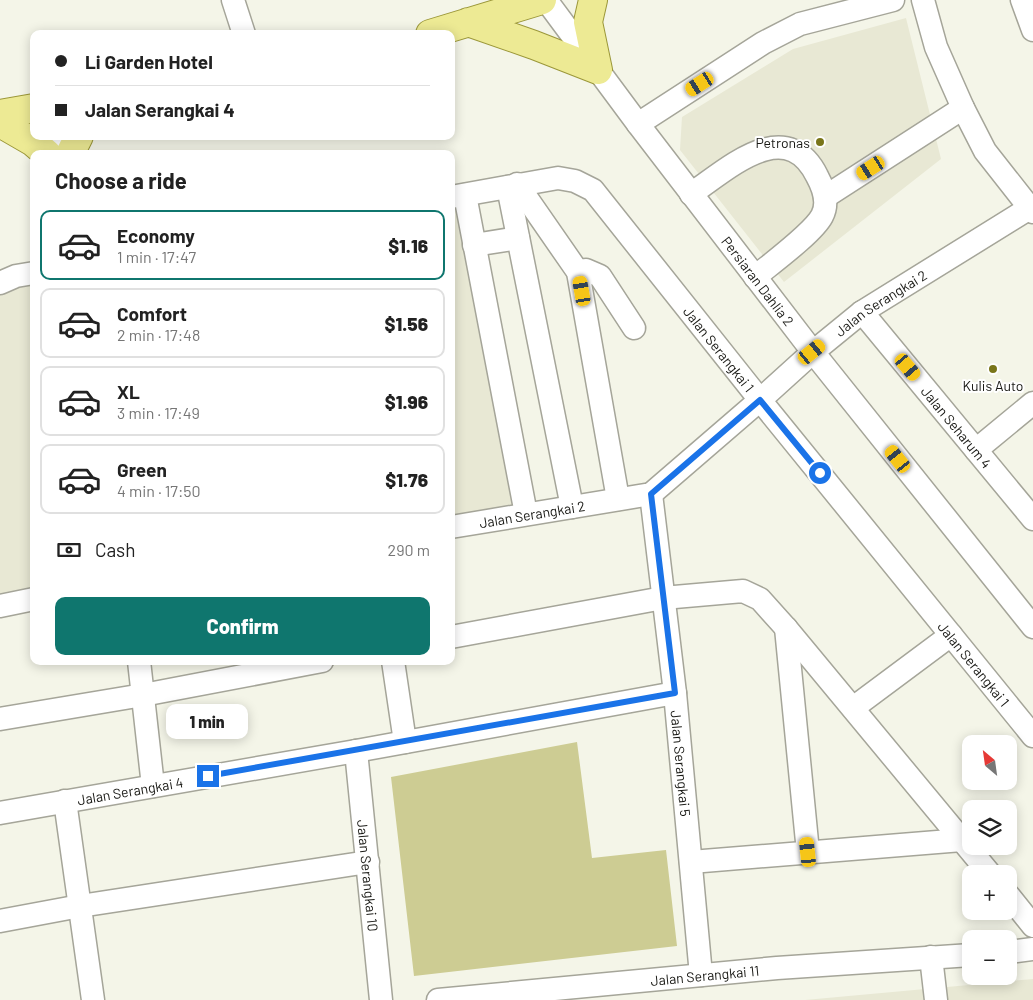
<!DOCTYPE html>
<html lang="en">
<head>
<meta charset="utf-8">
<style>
	:root { --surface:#fff; --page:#f6f6f6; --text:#222; --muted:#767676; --line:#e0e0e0; --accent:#0f766e }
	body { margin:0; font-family:Barlow,sans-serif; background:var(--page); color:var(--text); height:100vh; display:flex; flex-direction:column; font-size:19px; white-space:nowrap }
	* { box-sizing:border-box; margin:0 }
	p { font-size:16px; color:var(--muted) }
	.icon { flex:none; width:28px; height:28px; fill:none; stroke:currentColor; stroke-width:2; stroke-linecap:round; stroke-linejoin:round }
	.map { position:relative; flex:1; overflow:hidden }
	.side { position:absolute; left:30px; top:150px; width:425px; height:515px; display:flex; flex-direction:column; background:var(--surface); border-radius:10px; box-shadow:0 2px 12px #0003 }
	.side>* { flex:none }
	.hud { position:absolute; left:30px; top:30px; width:425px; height:110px; border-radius:10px; box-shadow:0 2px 12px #0003; display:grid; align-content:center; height:110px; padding:0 25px; background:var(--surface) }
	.needle { width:32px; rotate:331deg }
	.fabs { position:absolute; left:962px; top:735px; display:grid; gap:10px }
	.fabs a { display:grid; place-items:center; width:55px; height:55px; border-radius:10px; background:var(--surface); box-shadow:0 2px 12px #0003; font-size:25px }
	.end { position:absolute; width:22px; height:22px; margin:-11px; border:6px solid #1a73e8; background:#fff; box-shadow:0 0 0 2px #fff }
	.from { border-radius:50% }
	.bubble { position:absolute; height:35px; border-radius:10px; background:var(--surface); box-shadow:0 2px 12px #0003; font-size:16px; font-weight:800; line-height:35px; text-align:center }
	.car { position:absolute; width:15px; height:30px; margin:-15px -8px; border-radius:6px; box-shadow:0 0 4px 1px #0007; background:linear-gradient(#f5c518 24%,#345 0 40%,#f5c518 0 76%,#345 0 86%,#f5c518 0) }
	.hud b { display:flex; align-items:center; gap:18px; height:48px; font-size:19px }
	.hud b+b { border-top:1px solid var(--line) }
	.hud i { width:12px; height:12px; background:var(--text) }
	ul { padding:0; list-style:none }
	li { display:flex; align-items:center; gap:15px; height:70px; margin:0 10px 8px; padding:0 15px; border:2px solid var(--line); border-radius:10px }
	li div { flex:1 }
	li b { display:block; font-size:19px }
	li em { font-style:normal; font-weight:800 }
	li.active { border-color:var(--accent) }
	li>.icon { width:45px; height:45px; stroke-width:1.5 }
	h2 { padding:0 25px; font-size:22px; line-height:60px }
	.pay { display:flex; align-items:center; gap:12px; height:55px; padding:0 25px; font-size:19px }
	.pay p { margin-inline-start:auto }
	.primary-button { display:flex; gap:10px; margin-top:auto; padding:10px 25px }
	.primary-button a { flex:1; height:58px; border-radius:10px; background:var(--accent); color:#fff; font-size:20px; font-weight:800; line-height:58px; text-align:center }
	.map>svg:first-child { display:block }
	.built { fill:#e8e8d4 }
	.green { fill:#cdcc93 }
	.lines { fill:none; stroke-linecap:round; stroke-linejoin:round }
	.minor-casing { stroke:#a5a599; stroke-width:25 }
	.major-casing { stroke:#9b9739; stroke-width:30 }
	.minor { stroke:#fff; stroke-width:22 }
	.major { stroke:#edea94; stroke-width:28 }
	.route { stroke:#1a73e8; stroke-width:6 }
	.poi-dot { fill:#797519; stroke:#fff; stroke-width:2 }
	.labels { text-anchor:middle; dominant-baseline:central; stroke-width:4; stroke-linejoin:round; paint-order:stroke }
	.poi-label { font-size:14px; fill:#181814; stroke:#fff; text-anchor:end }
	.street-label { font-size:14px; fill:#181814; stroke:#fff }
</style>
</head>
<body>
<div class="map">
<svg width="1033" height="1000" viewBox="0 0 1033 1000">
	<rect width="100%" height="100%" fill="#f4f5e8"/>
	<!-- built -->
	<path class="built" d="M 906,18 L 941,159 L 784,282 L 680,150 L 682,117 L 793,49 Z
		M 461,202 L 520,507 L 451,519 L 451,204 Z
		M 34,280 L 34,592 L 0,598 L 0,290 Z
		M 1033,979 L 1033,1000 L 805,1000 Z"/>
	<!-- green -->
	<path class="green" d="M 577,742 L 592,858 L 666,850 L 677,946 L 414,976 L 391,777 Z"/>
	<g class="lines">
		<!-- minor casing -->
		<g class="minor-casing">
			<g id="minor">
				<path d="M 233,0 L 244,34"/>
				<path id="s1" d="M 546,0 L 638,124 L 813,352 L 1033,627"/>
				<path d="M 923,0 L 936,47 L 963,108 L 985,151 L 1033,212"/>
				<path d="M 1022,0 L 1033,30"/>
				<path d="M 638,124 L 763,43 L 800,24 L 893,0"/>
				<path d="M 58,136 L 61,154"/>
				<path d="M 517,184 L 578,272 L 618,499"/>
				<path d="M 508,187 L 572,507"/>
				<path d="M 691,194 C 728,169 786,114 817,176 C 823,187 829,203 822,216 C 813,233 772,263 755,277"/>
				<path d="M 465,195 L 526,514"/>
				<path id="s2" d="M 451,197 L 558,178 L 575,181 L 593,190 L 760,400 L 1033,736"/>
				<path d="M 825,197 L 963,108"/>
				<path d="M 474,245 L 518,238"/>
				<path d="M 578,272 L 586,270 L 600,276 L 634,328"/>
				<path d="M 0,283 L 16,276 L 34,273"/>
				<path id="s3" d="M 862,312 L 1033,519"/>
				<path d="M 976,450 L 1033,403"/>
				<path id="s4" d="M 651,494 L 675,693 L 701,975"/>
				<path id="s5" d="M 451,527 L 651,494 L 760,400 L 813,352 L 862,312 L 1033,206"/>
				<path d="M 0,606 L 34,599"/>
				<path d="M 786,628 L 808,852"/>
				<path d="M 451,637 L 663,598 L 743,591 L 760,599 L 786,628 L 990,874"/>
				<path d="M 139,661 L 153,786"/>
				<path d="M 393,661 L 405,742"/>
				<path d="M 853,708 L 951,635"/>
				<path d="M 0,719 L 143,695 L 322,661"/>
				<path id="s6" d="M 356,751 L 381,1000"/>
				<path d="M 65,801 L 93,1000"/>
				<path id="s7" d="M 0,813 L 356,751 L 675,693"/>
				<path d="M 691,862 L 962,840"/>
				<path d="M 1009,896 L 1033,926"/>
				<path d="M 0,921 L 80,906 L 368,862"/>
				<path d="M 1009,952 L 1033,949"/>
				<path d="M 931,957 L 936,1000"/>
				<path id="s8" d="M 438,1000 L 777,968 L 971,955"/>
			</g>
		</g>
		<!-- major casing -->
		<g class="major-casing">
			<path id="major" d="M 593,0 L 588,22 L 598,70
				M 468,22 L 534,45 L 598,70
				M 430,34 L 542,0
				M 0,114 L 34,108
				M 0,123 L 33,142 L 47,154
				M 70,154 L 79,136"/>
		</g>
		<!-- minor -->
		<use href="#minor" class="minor"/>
		<!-- major -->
		<use href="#major" class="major"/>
	</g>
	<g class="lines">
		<!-- route -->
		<path class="route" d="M 208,776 L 675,693 L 651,494 L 760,400 L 820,473"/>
	</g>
	<!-- markers -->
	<g class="poi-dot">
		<circle cx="820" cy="142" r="5"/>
		<circle cx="993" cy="369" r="5"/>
	</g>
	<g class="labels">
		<!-- poi labels -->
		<g class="poi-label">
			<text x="810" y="142">Petronas</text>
			<text x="993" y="385" text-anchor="middle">Kulis Auto</text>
		</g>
		<!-- street labels -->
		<g class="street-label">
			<text stroke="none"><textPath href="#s1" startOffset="352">Persiaran Dahlia 2</textPath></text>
			<text stroke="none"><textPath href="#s5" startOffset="502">Jalan Serangkai 2</textPath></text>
			<text stroke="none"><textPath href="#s2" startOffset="349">Jalan Serangkai 1</textPath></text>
			<text stroke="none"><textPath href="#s3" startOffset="149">Jalan Seharum 4</textPath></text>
			<text stroke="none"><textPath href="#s5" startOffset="82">Jalan Serangkai 2</textPath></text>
			<text stroke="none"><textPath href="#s2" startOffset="754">Jalan Serangkai 1</textPath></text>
			<text stroke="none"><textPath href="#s4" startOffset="271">Jalan Serangkai 5</textPath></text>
			<text stroke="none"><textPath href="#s7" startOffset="132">Jalan Serangkai 4</textPath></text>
			<text stroke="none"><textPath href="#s6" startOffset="125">Jalan Serangkai 10</textPath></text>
			<text stroke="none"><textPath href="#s8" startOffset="268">Jalan Serangkai 11</textPath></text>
		</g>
	</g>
</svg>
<div class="fabs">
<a><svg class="needle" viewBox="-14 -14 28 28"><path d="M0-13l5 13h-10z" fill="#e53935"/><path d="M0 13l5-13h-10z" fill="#767676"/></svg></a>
<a><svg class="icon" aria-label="layers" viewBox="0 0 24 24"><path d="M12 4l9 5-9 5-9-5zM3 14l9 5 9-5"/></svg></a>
<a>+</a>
<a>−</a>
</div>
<i class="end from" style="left:820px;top:473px"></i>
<i class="end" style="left:208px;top:776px"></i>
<div class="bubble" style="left:166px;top:704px;width:82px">1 min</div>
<i class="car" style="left:700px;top:84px;rotate:237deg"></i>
<i class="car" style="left:871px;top:168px;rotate:237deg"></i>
<i class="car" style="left:582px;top:291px;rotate:350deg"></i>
<i class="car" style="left:812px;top:352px;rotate:51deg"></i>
<i class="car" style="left:908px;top:367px;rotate:140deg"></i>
<i class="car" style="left:898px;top:459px;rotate:321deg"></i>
<i class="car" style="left:808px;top:852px;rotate:354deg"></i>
<div class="hud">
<b><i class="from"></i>Li Garden Hotel</b>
<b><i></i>Jalan Serangkai 4</b>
</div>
<section class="side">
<h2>Choose a ride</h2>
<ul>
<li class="active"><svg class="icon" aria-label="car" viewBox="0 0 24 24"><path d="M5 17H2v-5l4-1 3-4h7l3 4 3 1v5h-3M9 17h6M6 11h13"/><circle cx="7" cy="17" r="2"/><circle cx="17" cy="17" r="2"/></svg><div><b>Economy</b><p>1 min · 17:47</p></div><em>$1.16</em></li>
<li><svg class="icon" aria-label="car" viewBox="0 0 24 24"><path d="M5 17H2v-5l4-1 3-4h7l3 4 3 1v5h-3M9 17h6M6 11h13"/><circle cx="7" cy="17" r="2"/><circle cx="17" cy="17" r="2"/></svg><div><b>Comfort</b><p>2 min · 17:48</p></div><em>$1.56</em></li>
<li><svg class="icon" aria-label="car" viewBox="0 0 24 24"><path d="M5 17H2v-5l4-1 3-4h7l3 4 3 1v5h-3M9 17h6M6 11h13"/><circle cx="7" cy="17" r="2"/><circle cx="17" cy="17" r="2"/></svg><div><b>XL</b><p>3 min · 17:49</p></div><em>$1.96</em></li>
<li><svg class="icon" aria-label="car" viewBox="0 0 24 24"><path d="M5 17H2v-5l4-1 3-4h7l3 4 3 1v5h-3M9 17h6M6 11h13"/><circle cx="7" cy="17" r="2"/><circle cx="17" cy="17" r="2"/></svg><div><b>Green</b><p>4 min · 17:50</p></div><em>$1.76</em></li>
</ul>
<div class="pay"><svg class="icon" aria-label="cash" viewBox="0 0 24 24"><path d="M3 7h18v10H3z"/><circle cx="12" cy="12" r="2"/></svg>Cash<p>290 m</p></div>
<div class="primary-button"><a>Confirm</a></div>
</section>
</div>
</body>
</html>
